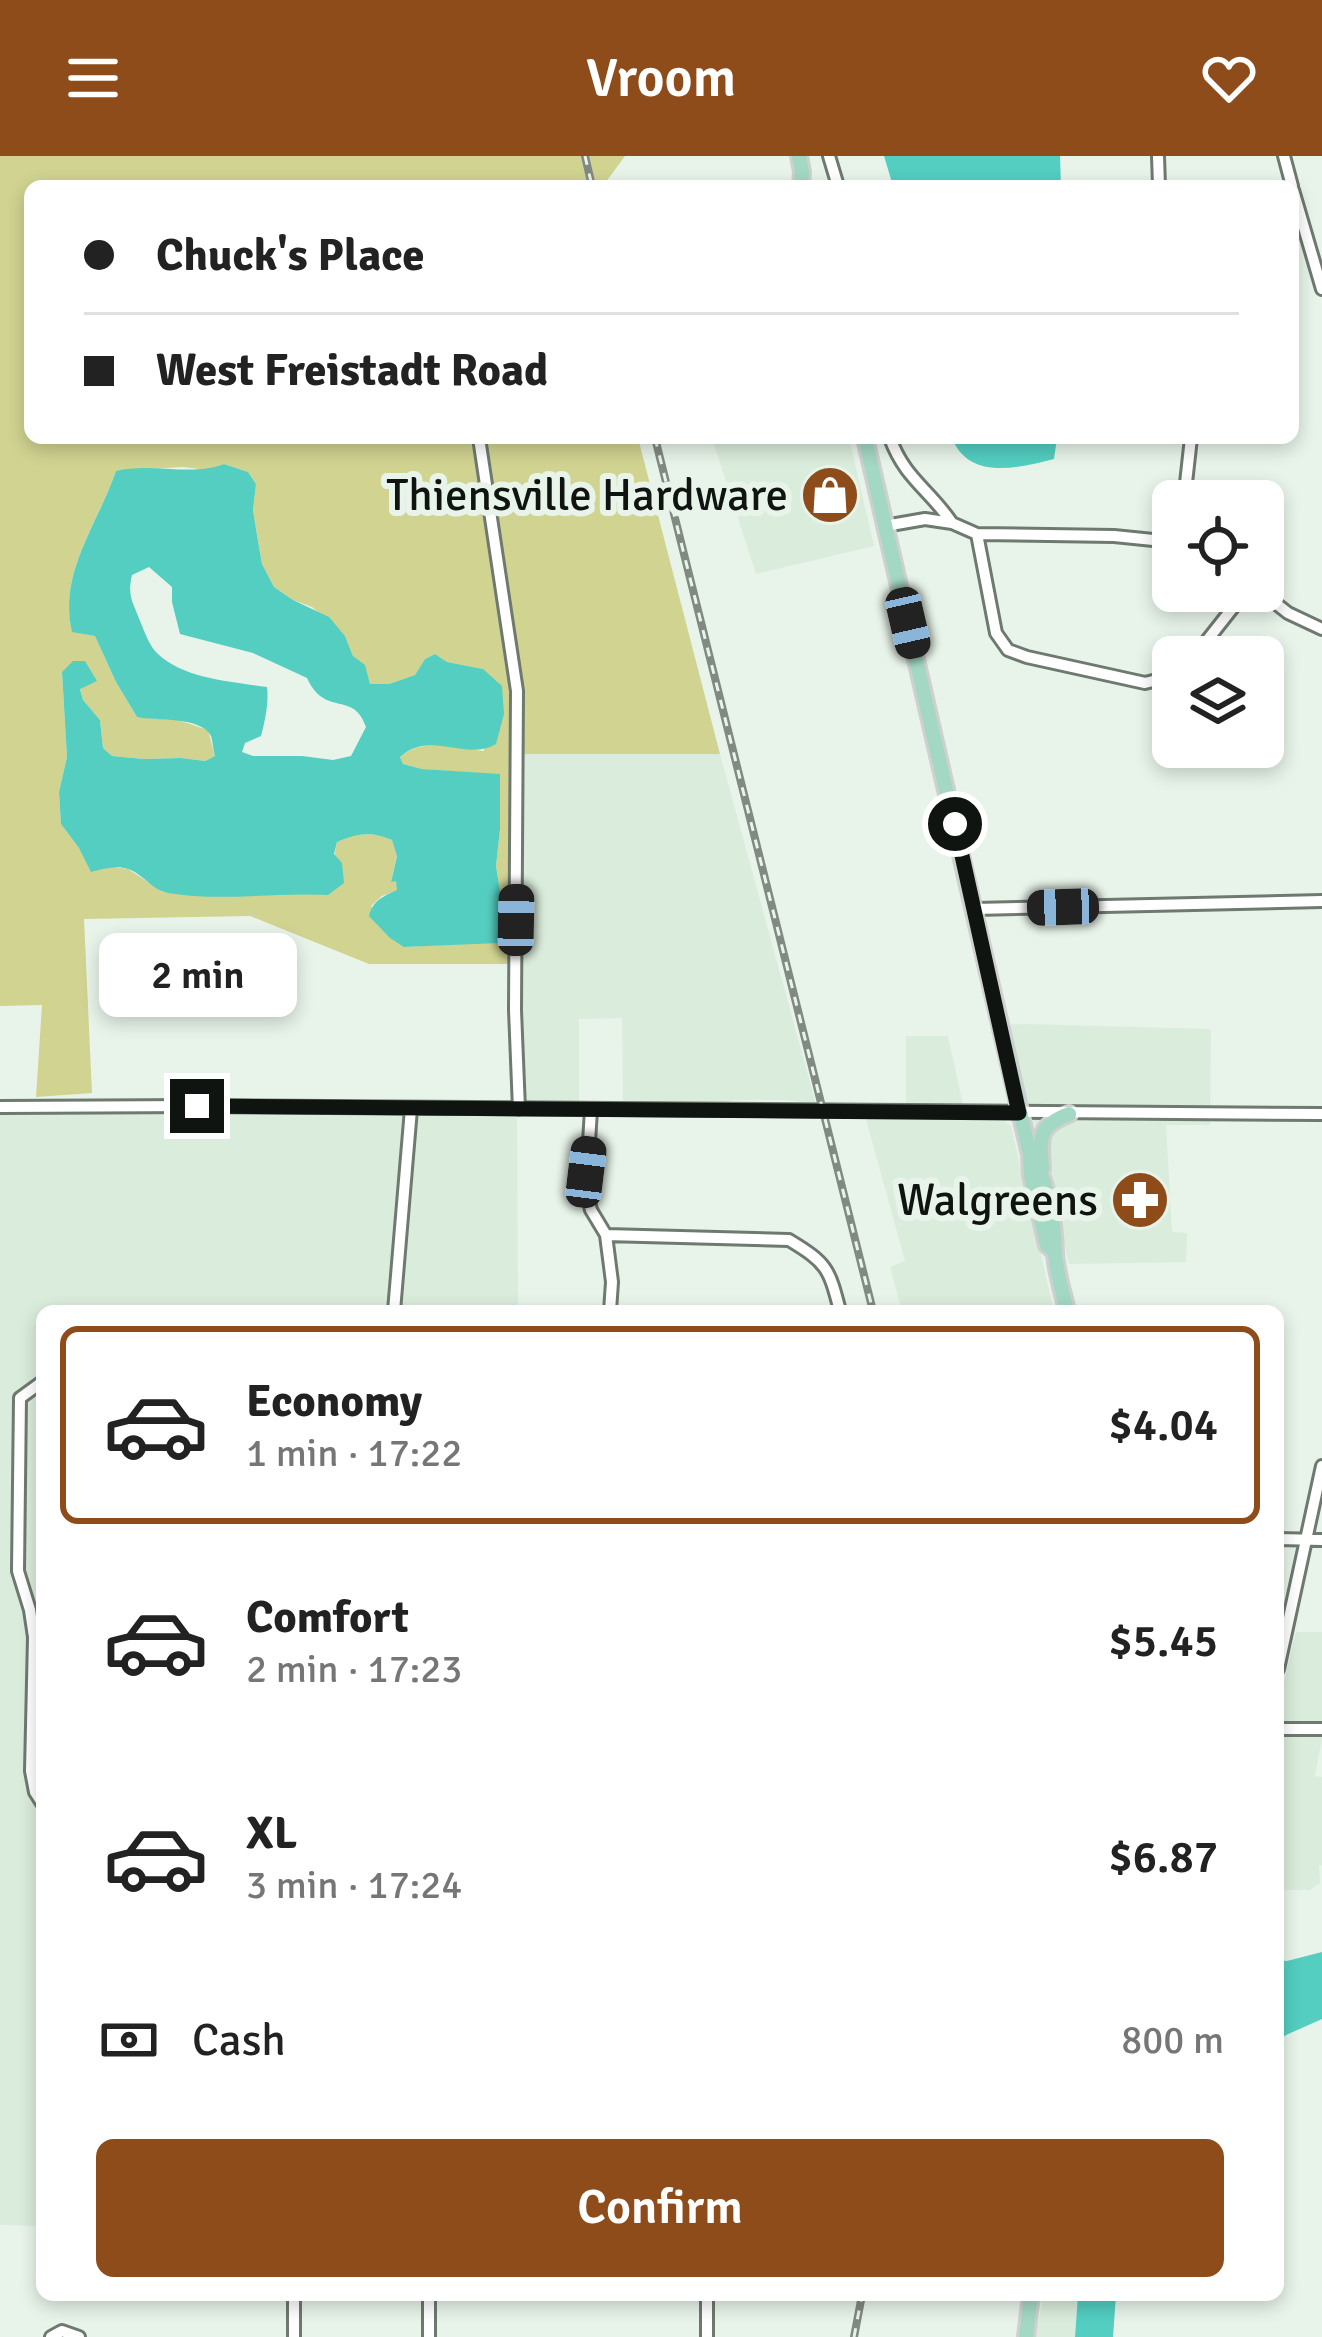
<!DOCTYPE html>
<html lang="en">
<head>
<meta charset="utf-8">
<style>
	:root { --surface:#fff; --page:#f6f6f6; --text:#222; --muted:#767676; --line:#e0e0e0; --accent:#8e4c1a }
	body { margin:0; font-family:Signika,sans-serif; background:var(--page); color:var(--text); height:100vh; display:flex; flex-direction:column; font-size:45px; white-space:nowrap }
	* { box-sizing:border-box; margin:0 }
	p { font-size:39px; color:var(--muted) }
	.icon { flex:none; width:66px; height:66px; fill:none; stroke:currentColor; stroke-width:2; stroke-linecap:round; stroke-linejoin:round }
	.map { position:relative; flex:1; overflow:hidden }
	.sheet { position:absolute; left:36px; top:1149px; width:1248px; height:996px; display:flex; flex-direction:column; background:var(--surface); border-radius:18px; box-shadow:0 6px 18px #0003 }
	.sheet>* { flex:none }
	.top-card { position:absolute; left:24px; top:24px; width:1275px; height:264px; border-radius:18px; box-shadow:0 6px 18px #0003; display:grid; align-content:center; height:264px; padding:0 60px; background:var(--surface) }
	.controls { position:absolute; left:1152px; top:324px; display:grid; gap:24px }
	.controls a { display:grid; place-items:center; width:132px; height:132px; border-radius:18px; background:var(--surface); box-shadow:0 6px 18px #0003; font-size:60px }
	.end { position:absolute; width:54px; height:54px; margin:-27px; border:15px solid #0f1410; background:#fff; box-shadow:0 0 0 6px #fff }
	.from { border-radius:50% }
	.bubble { position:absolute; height:84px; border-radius:18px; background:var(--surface); box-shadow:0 6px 18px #0003; font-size:39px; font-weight:600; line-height:84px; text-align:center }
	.car { position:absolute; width:36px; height:72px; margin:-36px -18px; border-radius:15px; box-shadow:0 0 9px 3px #0007; background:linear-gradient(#222 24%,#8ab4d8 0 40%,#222 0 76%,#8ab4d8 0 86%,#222 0) }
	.top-card b { display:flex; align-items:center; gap:42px; height:114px; font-size:45px }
	.top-card b+b { border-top:3px solid var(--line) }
	.top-card i { width:30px; height:30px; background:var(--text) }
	ul { padding:21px 0 0; list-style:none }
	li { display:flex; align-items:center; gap:36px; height:198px; margin:0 24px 18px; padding:0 36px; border:6px solid transparent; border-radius:18px }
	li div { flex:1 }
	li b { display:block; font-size:45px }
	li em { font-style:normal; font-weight:600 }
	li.active { border-color:var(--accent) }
	li>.icon { width:108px; height:108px; stroke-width:1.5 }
	.pay { display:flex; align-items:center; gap:30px; height:132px; padding:0 60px; font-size:45px }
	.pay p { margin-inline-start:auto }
	.primary-button { display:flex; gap:24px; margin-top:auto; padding:24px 60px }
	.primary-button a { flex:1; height:138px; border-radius:18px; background:var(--accent); color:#fff; font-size:48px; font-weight:600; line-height:138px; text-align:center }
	header { display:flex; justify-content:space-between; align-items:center; height:156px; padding:0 60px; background:var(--accent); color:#fff; font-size:54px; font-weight:600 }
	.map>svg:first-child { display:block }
	.built { fill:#daecdb }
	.green { fill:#d1d391; fill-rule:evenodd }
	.water { fill:#53cec1; fill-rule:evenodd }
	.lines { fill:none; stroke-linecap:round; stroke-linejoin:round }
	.minor-casing { stroke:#6e796f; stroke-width:16 }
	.major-casing { stroke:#cfd0cf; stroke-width:20 }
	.minor { stroke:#fff; stroke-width:10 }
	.major { stroke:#a3d8c4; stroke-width:14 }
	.rail-casing { stroke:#818a82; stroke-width:8 }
	.rail { stroke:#e8f4e9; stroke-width:3; stroke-dasharray:9; stroke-linecap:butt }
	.route { stroke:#0f1410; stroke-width:15 }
	.labels { text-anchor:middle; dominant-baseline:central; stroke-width:12; stroke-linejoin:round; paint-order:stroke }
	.poi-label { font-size:45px; fill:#0f1410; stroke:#e8f4e9; text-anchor:end }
</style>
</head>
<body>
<header><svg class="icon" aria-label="menu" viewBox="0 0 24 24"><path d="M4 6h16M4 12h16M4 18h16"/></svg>Vroom<svg class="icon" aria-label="heart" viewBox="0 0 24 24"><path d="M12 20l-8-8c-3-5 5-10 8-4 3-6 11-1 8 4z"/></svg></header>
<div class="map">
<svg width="1322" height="2181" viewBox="0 0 1322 2181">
	<rect width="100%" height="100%" fill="#e8f4e9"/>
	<!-- built -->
	<path class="built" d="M 712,282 L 849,282 L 874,390 L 756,418 Z
		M 516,598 L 720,598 L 816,948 L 786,944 L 734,944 L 725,947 L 623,947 L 622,862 L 579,863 L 579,947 L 517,948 Z
		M 1023,868 L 1211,873 L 1210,969 L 1166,969 L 1172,1076 L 1187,1077 L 1186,1106 L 1069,1108 L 1009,869 Z
		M 906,880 L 948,880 L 963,949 L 906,950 Z
		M 85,955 L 517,960 L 518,1155 L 42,1155 L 42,2070 L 0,2069 L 0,956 Z
		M 865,960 L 1003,965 L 1011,970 L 1054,1155 L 902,1155 L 890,1111 L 905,1105 Z
		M 1296,1476 L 1322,1476 L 1322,1582 L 1315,1620 L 1322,1621 L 1322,1709 L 1319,1710 L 1320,1727 L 1310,1734 L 1278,1734 L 1278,1550 Z
		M 1044,2139 L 1078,2139 L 1075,2181 L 1035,2181 Z"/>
	<!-- green -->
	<path class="green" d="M 0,0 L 625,0 L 603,30 L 30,30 L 30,282 L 638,282 L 720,598 L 516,598 L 515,808 L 369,808 L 250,760 L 84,763 L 92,937 L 36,941 L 42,849 L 0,850 ZM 224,308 L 248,316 L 256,328 L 253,354 L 262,408 L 274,431 L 293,444 L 312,451 L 345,480 L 353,500 L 364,509 L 370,528 L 389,528 L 415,519 L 425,503 L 435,498 L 447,506 L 483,513 L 484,595 C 455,591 423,581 400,601 L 403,608 L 422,613 L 500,619 L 500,673 L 496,710 L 501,741 L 499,786 L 404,791 L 371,750 L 382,740 L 398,734 L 396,725 L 391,725 L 397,699 L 392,684 C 371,675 358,677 337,686 L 327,739 L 293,737 L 211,740 L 163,736 L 128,713 L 113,711 L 79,692 L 61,668 L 59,636 L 67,601 L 62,517 L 97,524 L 80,532 L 83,544 L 100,564 L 103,592 L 112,600 L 144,603 L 181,602 L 205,605 L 215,600 L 208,574 L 178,564 L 137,561 L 116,526 L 95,480 L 72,475 C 58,417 98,367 116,315 L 182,311 L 209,314 Z"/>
	<!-- water -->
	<path class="water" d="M 884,0 L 1060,0 L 1061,30 L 893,30 Z
		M 952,282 L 1057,282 L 1054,303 C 1019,312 969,325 952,282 Z
		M 224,308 L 248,316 L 256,328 L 253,354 L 257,379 L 262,408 L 274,431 L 293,444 L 329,461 L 345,480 L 353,500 L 365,509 L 370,528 L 389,528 L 415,519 L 425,503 L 435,498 L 447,506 L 483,513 L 502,530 L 504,558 L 496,588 C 465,606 431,573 400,601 L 403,608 L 422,613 L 500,618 L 500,673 L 496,710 L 501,741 L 499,787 L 404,791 L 390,782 L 369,760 C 373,744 384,740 397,734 L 396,725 L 391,726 L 397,700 L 392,684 C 371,675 358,677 337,686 L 334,698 L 342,707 L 344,727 L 328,739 C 275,736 220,746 168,737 C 152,734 143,718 128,713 C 117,709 103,713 91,716 L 79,692 L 61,668 L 59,636 L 67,601 L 62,516 L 73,505 L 85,505 L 97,525 L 80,533 L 83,544 L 100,564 L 103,592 L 112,600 L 144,603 L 181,602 L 205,605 L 215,600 C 214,597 212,582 211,580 C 201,560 156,565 137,561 L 116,526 L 95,480 L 72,476 C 58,417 98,368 116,315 C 151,306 191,321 224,308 ZM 149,411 L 172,431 L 172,446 L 180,478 L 253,497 L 307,522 C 325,562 354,534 366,571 L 351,600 L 333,604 L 302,600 L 253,600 L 242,596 L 245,587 L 261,580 C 265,566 269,545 267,531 C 234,526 184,523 158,498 C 149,490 145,476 140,465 C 133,446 127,440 132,419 Z
		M 1322,1796 L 1322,1863 L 1286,1879 L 1278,1886 L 1278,1804 L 1287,1805 Z
		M 1078,2139 L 1116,2139 L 1113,2181 L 1075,2181 Z"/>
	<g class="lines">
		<!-- minor casing -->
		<g class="minor-casing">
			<path id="minor" d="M 829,0 L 838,30
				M 1158,0 L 1159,30
				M 1284,0 L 1292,30
				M 1293,34 L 1322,133
				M 479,282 L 517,535 L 515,854 L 519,953
				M 890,282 C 905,323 929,333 952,367
				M 1184,345 L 1191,282
				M 885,370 L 925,363 L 952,367 L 977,378 L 1114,380 L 1173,386
				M 977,378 L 996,477 L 1008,494 L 1027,501 L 1145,527 L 1173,520
				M 1260,435 L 1288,457 L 1322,473
				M 1194,501 L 1246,435
				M 975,753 L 1322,745
				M 0,951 L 197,950 L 1322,958
				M 591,954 L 586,1034 L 591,1054 L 606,1079
				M 394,1155 L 411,953
				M 610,1155 L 612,1126 L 606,1079 L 789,1084 C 827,1107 829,1112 840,1155
				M 42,1226 L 20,1242 L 18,1415 L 30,1454 L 34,1481 L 31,1615 L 35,1636 L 42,1647
				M 1278,1383 L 1322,1384
				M 1278,1513 L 1322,1310
				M 1278,1573 L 1322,1573
				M 707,2139 L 707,2181
				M 51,2181 L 62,2175 L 79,2181
				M 294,2181 L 294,2139
				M 429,2181 L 429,2139"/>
		</g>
		<!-- major casing -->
		<g class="major-casing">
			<path id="major" d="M 799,0 L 802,16 L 801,30
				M 865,282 L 1030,999 L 1031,1019 L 1047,1089 L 1055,1096
				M 1033,1004 C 1050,1031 1054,1066 1055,1097 C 1056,1116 1063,1137 1067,1155
				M 1042,1013 C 1040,982 1037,970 1069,958
				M 1026,2181 L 1031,2139"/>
		</g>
		<!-- minor -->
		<use href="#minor" class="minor"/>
		<!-- major -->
		<use href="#major" class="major"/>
		<!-- rail casing -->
		<g class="rail-casing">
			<path id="rail" d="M 585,0 L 592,30
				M 655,282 L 873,1155
				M 854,2181 L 862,2139"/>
		</g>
		<!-- rail -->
		<use href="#rail" class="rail"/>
	</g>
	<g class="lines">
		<!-- route -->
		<path class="route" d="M 197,950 L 1019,957 L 955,668"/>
	</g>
	<!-- icons -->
	<defs>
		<g id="shop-disc" transform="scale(3)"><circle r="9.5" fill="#8e4c1a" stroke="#e8f4e9"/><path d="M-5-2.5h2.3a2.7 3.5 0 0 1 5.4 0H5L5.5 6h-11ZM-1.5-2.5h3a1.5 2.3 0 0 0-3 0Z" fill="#fff"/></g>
		<g id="pharmacy-disc" transform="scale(3)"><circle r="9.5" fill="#8e4c1a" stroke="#e8f4e9"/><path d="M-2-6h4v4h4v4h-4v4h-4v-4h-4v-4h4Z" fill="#fff"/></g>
	</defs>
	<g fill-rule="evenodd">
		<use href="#shop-disc" x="830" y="339"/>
		<use href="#pharmacy-disc" x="1140" y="1044"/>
	</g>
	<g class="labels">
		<!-- poi labels -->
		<g class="poi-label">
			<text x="788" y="339">Thiensville Hardware</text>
			<text x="1098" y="1044">Walgreens</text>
		</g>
	</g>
</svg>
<div class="controls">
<a><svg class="icon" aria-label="locate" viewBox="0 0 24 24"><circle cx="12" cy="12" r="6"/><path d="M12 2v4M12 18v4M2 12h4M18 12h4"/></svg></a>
<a><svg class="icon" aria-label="layers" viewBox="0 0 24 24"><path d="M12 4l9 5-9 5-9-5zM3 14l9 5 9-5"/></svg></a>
</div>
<i class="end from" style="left:955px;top:668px"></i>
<i class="end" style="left:197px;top:950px"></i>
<div class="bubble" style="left:99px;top:777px;width:198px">2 min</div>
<i class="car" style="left:908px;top:467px;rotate:167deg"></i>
<i class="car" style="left:1063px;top:751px;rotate:268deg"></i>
<i class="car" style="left:516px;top:764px;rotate:1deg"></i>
<i class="car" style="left:586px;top:1016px;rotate:7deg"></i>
<div class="top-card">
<b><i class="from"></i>Chuck's Place</b>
<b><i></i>West Freistadt Road</b>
</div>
<section class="sheet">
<ul>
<li class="active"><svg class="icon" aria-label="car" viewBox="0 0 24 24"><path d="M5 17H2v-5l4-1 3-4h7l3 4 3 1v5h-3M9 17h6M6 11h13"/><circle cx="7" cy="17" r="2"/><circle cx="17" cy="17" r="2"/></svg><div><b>Economy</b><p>1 min · 17:22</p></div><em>$4.04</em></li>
<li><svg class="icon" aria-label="car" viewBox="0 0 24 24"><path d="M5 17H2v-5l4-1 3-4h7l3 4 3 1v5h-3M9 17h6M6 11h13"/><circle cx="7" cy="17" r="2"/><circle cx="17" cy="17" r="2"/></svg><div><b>Comfort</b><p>2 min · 17:23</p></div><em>$5.45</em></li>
<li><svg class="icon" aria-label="car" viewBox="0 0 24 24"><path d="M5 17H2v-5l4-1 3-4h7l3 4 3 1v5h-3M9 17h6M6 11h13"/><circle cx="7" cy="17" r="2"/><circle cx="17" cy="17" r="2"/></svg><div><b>XL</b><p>3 min · 17:24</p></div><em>$6.87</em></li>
</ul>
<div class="pay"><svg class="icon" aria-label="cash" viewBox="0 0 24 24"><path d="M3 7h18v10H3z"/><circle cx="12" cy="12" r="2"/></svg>Cash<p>800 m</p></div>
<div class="primary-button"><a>Confirm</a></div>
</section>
</div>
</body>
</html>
